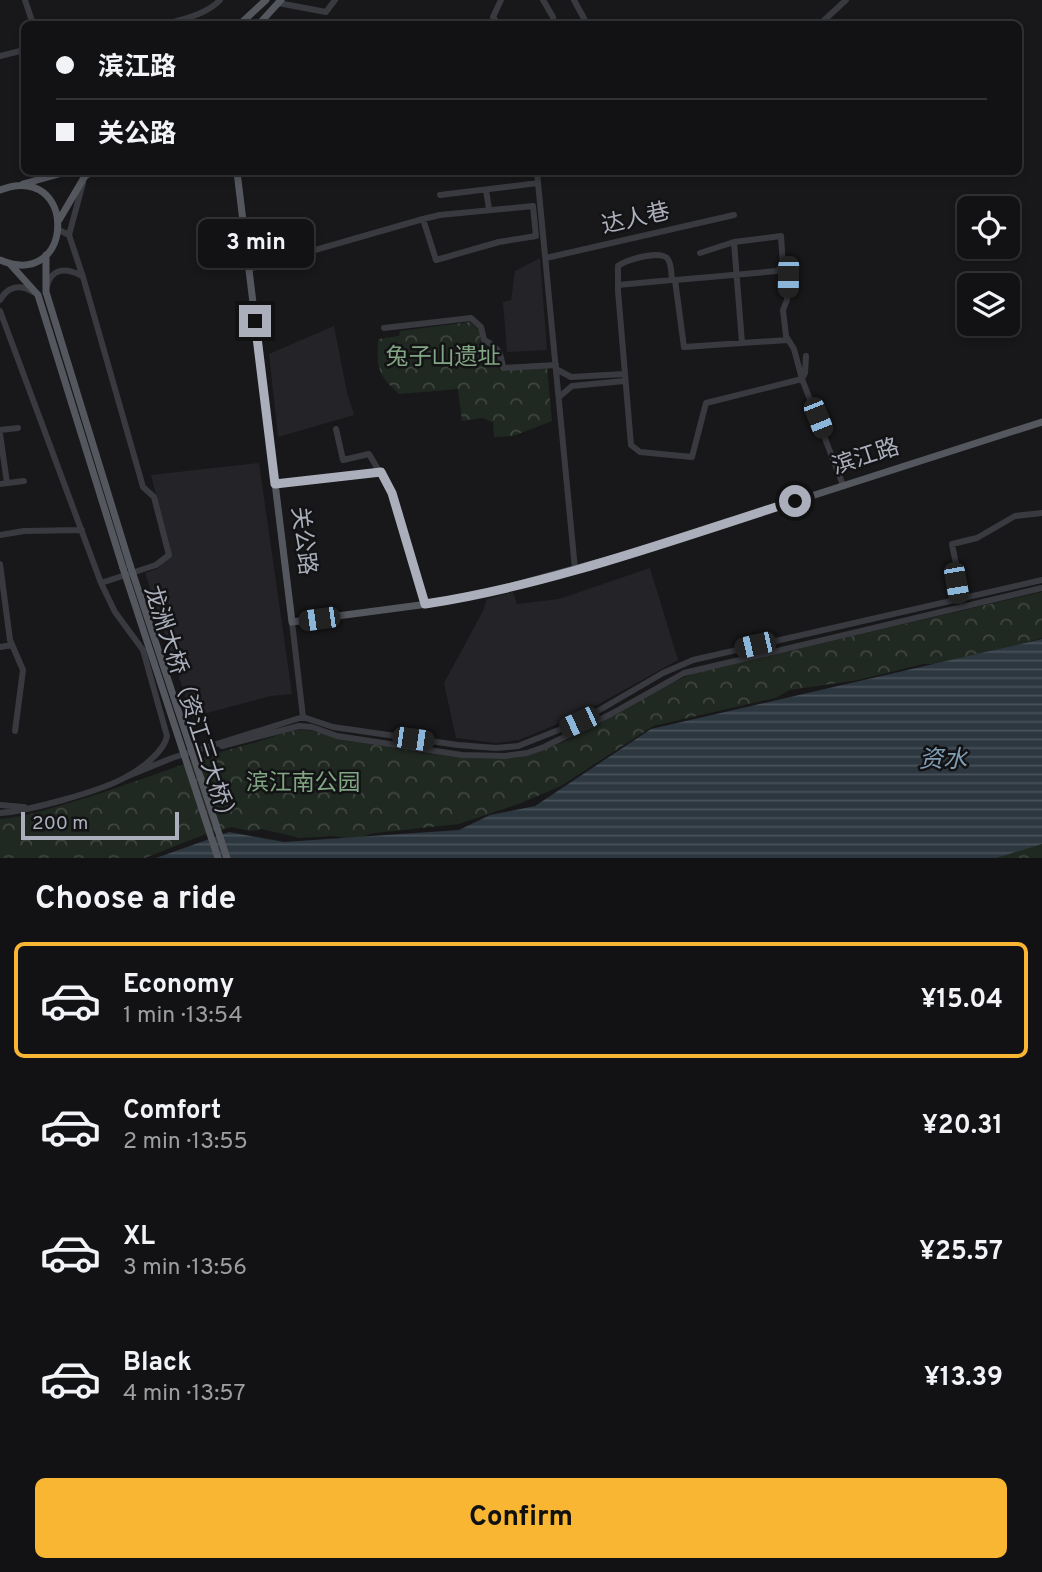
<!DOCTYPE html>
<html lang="en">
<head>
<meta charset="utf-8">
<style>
	:root { --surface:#121214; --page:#1b1b1d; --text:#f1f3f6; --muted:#9c9ea0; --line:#313234; --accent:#f8b633 }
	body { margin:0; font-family:Overpass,"Noto Sans SC",sans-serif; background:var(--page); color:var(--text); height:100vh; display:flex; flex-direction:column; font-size:26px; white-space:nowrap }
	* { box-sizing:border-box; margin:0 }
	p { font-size:23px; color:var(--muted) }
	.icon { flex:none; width:38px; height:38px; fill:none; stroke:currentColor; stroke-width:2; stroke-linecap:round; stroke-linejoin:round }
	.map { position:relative; height:858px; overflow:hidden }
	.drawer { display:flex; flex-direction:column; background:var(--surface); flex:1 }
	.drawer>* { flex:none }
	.guide { position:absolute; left:21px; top:21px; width:1001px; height:154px; border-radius:10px; box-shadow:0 4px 10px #0003,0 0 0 2px var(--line); display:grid; align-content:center; height:154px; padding:0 35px; background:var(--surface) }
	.fabs { position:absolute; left:957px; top:196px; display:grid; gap:14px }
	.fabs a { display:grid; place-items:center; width:63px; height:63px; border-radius:10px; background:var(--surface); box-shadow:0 4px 10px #0003,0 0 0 2px var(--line); font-size:35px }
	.scale { position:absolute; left:21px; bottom:18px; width:158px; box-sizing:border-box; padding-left:7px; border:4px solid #aaafbb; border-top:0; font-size:19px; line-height:24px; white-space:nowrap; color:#aaafbb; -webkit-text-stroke:5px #131315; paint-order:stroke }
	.end { position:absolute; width:32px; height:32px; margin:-16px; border:9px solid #aaafbb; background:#111; box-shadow:0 0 0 4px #111 }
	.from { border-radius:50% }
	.bubble { position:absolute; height:49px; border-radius:10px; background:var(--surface); box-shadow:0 4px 10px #0003,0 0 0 2px var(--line); font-size:23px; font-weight:700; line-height:49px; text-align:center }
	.car { position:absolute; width:21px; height:42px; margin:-21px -10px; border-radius:9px; box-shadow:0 0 5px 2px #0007; background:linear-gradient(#222 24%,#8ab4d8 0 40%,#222 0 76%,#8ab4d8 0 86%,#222 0) }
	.guide b { display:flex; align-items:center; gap:24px; height:66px; font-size:26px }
	.guide b+b { border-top:2px solid var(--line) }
	.guide i { width:18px; height:18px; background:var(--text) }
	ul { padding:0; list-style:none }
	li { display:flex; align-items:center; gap:21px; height:116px; margin:0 14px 10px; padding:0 21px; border:4px solid transparent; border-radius:10px }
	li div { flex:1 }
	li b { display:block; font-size:26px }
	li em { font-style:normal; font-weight:700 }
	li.selected { border-color:var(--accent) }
	li>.icon { width:63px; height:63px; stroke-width:1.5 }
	h2 { padding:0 35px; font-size:32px; line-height:84px }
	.button { display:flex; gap:14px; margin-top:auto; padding:14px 35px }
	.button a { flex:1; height:80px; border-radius:10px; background:var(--accent); color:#111; font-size:28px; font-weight:700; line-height:80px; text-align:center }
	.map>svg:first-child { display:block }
	.built { fill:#242428 }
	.park { fill:url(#park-crowns) }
	.water { fill:url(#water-rules) }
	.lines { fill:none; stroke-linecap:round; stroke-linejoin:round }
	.minor { stroke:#393a40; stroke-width:6 }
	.major { stroke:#55575f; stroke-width:7 }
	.major-bridge { stroke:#55575f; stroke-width:7 }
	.route { stroke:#aaafbb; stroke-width:9 }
	.labels { text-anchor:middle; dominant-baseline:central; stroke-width:5; stroke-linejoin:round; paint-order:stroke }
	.street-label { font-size:23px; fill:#aaafbb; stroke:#131315 }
	.park-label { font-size:23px; fill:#81a683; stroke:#131315 }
	.water-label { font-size:24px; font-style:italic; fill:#809db6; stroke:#131315 }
</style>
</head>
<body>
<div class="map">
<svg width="1042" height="858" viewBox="0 0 1042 858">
	<defs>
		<pattern id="park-crowns" width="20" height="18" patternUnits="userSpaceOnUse" patternTransform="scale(1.75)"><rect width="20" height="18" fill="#202921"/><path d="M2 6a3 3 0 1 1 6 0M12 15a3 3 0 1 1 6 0" fill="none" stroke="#3e463f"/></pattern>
		<pattern id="water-rules" width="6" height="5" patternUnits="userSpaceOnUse" patternTransform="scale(1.75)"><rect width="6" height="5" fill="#2d373f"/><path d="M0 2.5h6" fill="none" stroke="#495159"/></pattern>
	</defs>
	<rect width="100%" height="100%" fill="#18181a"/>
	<!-- built -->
	<path class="built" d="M 540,258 L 547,350 L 507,352 L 503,302 L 511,300 L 515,271 Z
		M 334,326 L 347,392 L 354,415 L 278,437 L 269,354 Z
		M 259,463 L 292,694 L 271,696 L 192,717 L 145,573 L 159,568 L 170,549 L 151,475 Z
		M 650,568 L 678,660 L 579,715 L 519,740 L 497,743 L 456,738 L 444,683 L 483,611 L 487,599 L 513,592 L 517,604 L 559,599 Z"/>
	<!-- park -->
	<path class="park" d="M 470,322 L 479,330 L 481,343 L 497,354 L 500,371 L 547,367 L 552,421 L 513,436 L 494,437 L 493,422 L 482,418 L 462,421 L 458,389 L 399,394 C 377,373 377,369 378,339 L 399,336 L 400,331 Z
		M 1042,592 L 1042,638 L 940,664 L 923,664 L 858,680 L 790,690 L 775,698 L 653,726 L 561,786 L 521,803 L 459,824 L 375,833 L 352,839 L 333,836 L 300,838 L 262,829 L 251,831 L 231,827 L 203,835 L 145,858 L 0,858 L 0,819 C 25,817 48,809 72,802 C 133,784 192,759 253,743 C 268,739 284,732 299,730 C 317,729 333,738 350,741 C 398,748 449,759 497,759 C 560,760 636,695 695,673 Z
		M 1042,837 L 1042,858 L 984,858 Z"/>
	<!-- water -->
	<path class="water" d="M 1042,639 L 1042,844 L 996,858 L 156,858 L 229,832 L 284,842 L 459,830 L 490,815 L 535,806 L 651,729 Z"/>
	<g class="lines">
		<!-- minor -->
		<path class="minor" d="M 25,0 L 33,24
			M 543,0 L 553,17 L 553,24
			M 574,0 L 587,24
			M 278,3 L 326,12 L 335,0
			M 166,24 C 184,19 207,14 220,0
			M 498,24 L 493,17 L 501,0
			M 820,24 L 846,0
			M 0,56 L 24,50
			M 537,172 L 575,569
			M 486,190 L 489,209
			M 440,195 L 538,183
			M 533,206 L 536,236 L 499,242 L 436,260 L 423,219 L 440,215 Z
			M 59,230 L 69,235 L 83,277 L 143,487 L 154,497 L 169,555 L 156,565 L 101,583
			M 69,235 L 83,183
			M 700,253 L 734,242 L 742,343
			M 546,258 L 734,215
			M 249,269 L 423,219
			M 788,277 L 787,300 L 783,310 L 786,336 L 794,349 L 802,379 L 843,485
			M 675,280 L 684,347 L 788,340
			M 676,280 L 777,271 L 783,265 L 781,236 L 734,242
			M 618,285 L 672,280 C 671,273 672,263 667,258 C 658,250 626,260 618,266 L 618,291 L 631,445 L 640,452 L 692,457 L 706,403 L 802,379 L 805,373 L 806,356
			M 47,286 C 52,267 67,268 82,276
			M 0,300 C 8,286 20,284 33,292
			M 0,311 L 101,583 L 115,612 L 143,650 L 167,736 C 165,751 140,770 126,777 C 101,791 29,811 0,813
			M 384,328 L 471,318 L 481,327 L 484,340 C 498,347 501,353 503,368 L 556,365
			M 556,369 L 571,377 L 624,374
			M 559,397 L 572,386 L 624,381
			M 336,429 L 343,460 L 369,454 L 392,493 L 425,604
			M 0,430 L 18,428
			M 0,434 L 7,483
			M 0,484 L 24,481
			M 275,484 L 381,472
			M 0,535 L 24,531 L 82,530
			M 0,564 L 10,640 L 23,670 L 15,731
			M 959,598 L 956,583 L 959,579 L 952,544 L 977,538 L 1015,516 L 1042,513
			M 292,622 L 303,717
			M 0,647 L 12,645
			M 222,746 L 299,726 L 312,727 L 337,736 L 462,755 L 505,756 L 527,753 L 544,747 L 611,714 L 684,673 L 1042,588
			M 128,776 L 172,758 L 303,717 L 333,727 L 458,745 L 496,748 L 518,746 L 579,722 L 663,673 L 693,660 L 1042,580
			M 0,805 L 24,807"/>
		<!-- major -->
		<path class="major" d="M 240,24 L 266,0
			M 259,24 L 281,0
			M 237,172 L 292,622 L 428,604 L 501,589 L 643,550 L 1042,422
			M 23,184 L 66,172
			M 0,190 C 78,160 76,292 0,260
			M 59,220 L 85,176 L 91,172
			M 46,255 L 46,292 L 130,565
			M 10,264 L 38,295 L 123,568"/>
		<!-- major-bridge -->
		<path class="major-bridge" d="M 130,565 L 227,858
			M 123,568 L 218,858"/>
	</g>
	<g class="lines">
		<!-- route -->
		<path class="route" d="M 255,321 L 275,484 L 381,472 L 392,493 L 425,604 C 550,585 675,539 795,501"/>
	</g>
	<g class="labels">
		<!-- street labels -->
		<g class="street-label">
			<text transform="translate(636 220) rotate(-13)">达人巷</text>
			<text transform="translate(866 458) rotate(-18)">滨江路</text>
			<text transform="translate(302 541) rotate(83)">关公路</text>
			<text transform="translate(189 707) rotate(72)">龙洲大桥（资江三大桥）</text>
		</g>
		<!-- park labels -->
		<g class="park-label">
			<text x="443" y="358">兔子山遗址</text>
			<text x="303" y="784">滨江南公园</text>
		</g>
		<!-- water labels -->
		<g class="water-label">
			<text x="943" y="761">资水</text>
		</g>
	</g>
</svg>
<div class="fabs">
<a><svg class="icon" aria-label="locate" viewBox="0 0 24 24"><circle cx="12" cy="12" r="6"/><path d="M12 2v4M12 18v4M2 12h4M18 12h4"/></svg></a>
<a><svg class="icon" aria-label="layers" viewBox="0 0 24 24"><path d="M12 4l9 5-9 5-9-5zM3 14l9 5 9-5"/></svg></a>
</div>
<div class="scale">200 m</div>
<i class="end from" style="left:795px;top:501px"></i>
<i class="end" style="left:255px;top:321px"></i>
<div class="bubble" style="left:198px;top:219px;width:116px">3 min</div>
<i class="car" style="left:788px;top:277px;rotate:181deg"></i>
<i class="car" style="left:818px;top:418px;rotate:158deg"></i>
<i class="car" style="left:956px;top:583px;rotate:170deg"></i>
<i class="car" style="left:319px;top:619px;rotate:262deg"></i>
<i class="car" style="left:755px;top:645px;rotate:257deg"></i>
<i class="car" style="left:579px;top:722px;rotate:245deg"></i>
<i class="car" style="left:413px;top:739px;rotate:98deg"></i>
<div class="guide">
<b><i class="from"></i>滨江路</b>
<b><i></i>关公路</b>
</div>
</div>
<section class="drawer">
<h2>Choose a ride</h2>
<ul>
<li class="selected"><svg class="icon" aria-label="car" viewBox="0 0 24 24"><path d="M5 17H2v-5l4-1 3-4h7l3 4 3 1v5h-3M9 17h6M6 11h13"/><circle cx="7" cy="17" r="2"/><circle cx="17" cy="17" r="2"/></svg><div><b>Economy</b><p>1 min · 13:54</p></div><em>¥15.04</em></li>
<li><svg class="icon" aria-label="car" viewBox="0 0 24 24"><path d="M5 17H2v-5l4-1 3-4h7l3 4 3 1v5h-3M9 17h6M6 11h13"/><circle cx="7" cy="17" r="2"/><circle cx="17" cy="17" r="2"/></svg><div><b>Comfort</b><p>2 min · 13:55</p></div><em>¥20.31</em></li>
<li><svg class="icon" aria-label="car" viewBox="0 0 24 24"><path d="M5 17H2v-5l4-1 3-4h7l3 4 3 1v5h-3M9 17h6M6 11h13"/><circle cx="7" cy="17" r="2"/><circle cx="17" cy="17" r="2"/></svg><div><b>XL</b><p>3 min · 13:56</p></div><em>¥25.57</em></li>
<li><svg class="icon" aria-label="car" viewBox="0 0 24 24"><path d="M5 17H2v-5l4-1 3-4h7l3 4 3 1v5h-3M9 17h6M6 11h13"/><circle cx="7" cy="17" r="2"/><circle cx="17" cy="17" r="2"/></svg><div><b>Black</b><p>4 min · 13:57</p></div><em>¥13.39</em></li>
</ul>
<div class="button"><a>Confirm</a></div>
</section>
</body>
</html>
